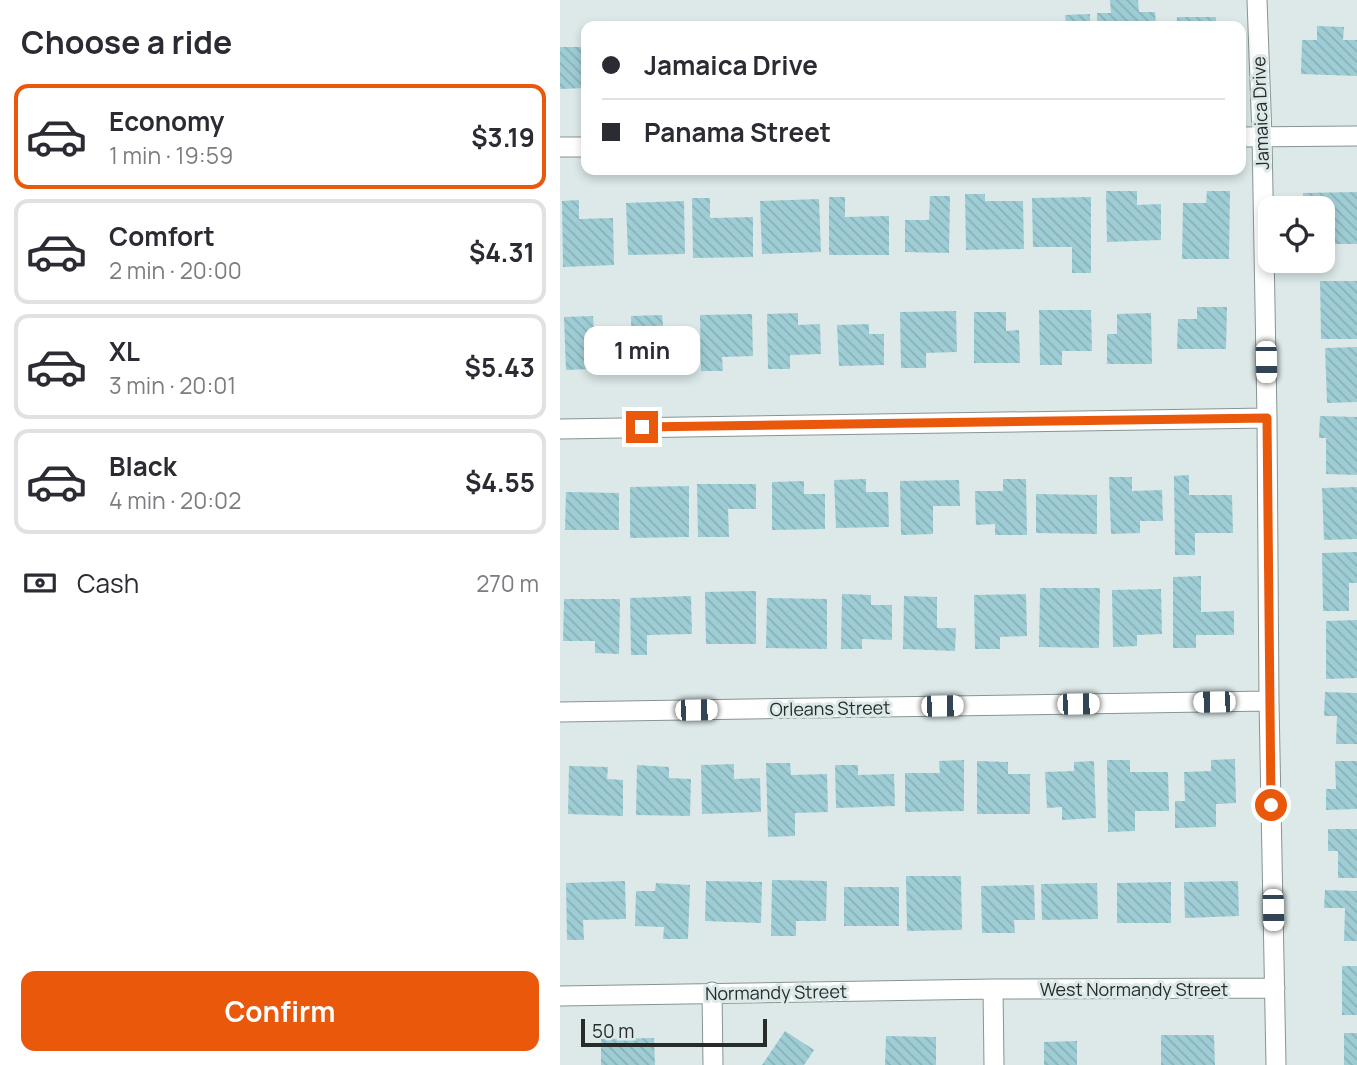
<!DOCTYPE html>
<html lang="en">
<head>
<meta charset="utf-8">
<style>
	:root { --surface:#fff; --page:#f7f7f7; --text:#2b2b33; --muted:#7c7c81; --line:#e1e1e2; --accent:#ea580c }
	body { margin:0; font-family:Manrope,sans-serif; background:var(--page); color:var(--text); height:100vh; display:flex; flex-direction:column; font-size:26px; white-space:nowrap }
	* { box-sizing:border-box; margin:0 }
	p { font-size:23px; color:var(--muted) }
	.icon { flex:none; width:38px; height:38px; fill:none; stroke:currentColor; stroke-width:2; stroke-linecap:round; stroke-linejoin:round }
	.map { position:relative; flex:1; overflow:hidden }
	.drawer { display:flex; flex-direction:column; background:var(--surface); width:560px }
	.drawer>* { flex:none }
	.hud { position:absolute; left:21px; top:21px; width:665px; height:154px; border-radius:14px; box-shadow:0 4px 10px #0003; display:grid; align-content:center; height:154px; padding:0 21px; background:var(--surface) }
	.fabs { position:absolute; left:698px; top:196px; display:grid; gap:14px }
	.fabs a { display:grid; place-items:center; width:77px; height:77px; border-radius:14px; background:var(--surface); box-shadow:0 4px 10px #0003; font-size:35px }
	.scale { position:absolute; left:21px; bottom:18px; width:186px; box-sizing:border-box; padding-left:7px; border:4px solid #272c2b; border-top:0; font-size:19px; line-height:24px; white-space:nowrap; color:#272c2b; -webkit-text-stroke:5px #dce9e8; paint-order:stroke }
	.end { position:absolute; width:32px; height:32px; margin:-16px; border:9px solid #ea580c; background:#fff; box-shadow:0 0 0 4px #fff }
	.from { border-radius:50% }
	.bubble { position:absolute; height:49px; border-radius:14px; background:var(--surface); box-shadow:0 4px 10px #0003; font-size:23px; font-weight:700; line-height:49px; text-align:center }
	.car { position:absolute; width:21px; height:42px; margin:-21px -10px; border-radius:9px; box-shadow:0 0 5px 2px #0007; background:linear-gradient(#fff 24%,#345 0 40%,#fff 0 76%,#345 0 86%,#fff 0) }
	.hud b { display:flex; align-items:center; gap:24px; height:66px; font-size:26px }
	.hud b+b { border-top:2px solid var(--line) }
	.hud i { width:18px; height:18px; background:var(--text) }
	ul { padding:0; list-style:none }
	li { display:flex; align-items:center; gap:21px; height:105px; margin:0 14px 10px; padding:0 7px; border:4px solid var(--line); border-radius:14px }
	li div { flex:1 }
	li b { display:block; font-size:26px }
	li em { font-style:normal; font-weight:700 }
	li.active { border-color:var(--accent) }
	li>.icon { width:63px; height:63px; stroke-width:1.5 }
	h2 { padding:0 21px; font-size:32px; line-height:84px }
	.pay { display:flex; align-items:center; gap:18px; height:77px; padding:0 21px; font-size:26px }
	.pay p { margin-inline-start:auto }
	.button { display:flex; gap:14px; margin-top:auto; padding:14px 21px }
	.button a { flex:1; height:80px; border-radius:14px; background:var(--accent); color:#fff; font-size:28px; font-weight:700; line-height:80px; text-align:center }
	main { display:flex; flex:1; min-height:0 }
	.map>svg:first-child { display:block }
	.building { fill:url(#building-back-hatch) }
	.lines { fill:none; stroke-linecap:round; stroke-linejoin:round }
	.minor-casing { stroke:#879493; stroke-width:21 }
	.minor { stroke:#fff; stroke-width:19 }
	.route { stroke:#ea580c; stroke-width:9 }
	.labels { text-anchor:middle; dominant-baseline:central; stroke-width:6; stroke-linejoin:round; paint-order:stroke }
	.street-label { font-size:18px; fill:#272c2b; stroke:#dce9e8 }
</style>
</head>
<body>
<main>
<section class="drawer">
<h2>Choose a ride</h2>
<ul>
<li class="active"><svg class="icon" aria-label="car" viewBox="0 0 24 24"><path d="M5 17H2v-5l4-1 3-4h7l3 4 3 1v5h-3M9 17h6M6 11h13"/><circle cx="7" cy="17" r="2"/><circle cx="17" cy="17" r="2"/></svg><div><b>Economy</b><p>1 min · 19:59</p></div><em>$3.19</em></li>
<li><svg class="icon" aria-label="car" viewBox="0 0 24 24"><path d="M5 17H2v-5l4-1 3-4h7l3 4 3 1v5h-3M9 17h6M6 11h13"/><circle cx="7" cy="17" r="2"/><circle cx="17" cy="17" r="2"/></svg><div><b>Comfort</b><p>2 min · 20:00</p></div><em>$4.31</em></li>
<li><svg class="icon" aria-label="car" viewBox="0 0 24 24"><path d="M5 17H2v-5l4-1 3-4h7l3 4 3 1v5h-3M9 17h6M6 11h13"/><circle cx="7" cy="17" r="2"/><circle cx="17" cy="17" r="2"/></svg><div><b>XL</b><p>3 min · 20:01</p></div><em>$5.43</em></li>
<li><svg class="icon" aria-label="car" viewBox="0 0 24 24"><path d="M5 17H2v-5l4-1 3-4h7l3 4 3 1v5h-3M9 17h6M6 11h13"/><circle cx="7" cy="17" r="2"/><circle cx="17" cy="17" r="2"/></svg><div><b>Black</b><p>4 min · 20:02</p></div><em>$4.55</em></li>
</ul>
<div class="pay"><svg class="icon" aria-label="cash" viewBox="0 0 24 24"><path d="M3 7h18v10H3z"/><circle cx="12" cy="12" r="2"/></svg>Cash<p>270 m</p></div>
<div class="button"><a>Confirm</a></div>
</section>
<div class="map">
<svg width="797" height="1065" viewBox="0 0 797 1065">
	<defs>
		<pattern id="building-back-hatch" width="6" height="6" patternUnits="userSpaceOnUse" patternTransform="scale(1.75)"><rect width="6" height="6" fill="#9fcdd5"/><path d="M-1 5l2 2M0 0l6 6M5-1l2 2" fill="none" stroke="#89b0b7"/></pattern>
	</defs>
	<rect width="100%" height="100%" fill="#dce9e8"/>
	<!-- building -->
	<path class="building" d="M 550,0 L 578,0 L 579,12 L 595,12 L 596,26 L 537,26 L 537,13 L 551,13 Z
		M 530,14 L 530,26 L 506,26 L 505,15 Z
		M 617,17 L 656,17 L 656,26 L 617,26 Z
		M 393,21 L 393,26 L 369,26 L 369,22 Z
		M 757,26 L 784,27 L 783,40 L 797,40 L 797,76 L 741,74 L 742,40 L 757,40 Z
		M 0,47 L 26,47 L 26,88 L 0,89 Z
		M 546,191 L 577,191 L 577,205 L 601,204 L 601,240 L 547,242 Z
		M 647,191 L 670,191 L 669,259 L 622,259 L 623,203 L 646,203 Z
		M 797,192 L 797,244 L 763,244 L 763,208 L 743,208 L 743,193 Z
		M 405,194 L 425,194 L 425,201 L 463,201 L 464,249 L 406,250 Z
		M 370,196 L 390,196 L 389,253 L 345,252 L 345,220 L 369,220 Z
		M 269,197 L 285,197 L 285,217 L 329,216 L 329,255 L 269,255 Z
		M 531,197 L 531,273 L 512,273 L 512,247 L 473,247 L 472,198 Z
		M 132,198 L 150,198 L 150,218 L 193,217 L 193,257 L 133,258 Z
		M 259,199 L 261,252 L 202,254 L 200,201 Z
		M 19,200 L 19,219 L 53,218 L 54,265 L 3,267 L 2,201 Z
		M 124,201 L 125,254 L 68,255 L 66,203 Z
		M 760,281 L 797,281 L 797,339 L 761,339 Z
		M 637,307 L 667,307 L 666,349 L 617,349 L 618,319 L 637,319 Z
		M 479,310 L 531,310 L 532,351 L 502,351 L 502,365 L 480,365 Z
		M 396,311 L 397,352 L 366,353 L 366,368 L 341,368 L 340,312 Z
		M 414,312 L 446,312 L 446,331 L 459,330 L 460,363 L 414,363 Z
		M 238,313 L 238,325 L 260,324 L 261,354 L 230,355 L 230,369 L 208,369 L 207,314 Z
		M 591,313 L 592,364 L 547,364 L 547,334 L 557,334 L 557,314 Z
		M 192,314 L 193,356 L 162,357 L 163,371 L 141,371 L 140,315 Z
		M 102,315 L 103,326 L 125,326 L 125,359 L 95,360 L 95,370 L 72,371 L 71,316 Z
		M 33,316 L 34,328 L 56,327 L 58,368 L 6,370 L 4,317 Z
		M 309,324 L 309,334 L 324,334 L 324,365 L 279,366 L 277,325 Z
		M 797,347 L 797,402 L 767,403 L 765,348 Z
		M 760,416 L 797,417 L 797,475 L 766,474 L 766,438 L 759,438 Z
		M 629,475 L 629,495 L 672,495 L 673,533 L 635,533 L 635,555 L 615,555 L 614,476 Z
		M 549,477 L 572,477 L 572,491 L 602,490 L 603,521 L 580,521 L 580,533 L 551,534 Z
		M 306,479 L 306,492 L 328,492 L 329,527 L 276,528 L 274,480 Z
		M 443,479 L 466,479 L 467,535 L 435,535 L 435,524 L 416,525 L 415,491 L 443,491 Z
		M 399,480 L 400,506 L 373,506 L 373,534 L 341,535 L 340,481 Z
		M 244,481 L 244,494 L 265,494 L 265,529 L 212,530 L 212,482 Z
		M 137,484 L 196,484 L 196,509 L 168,509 L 169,537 L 138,537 Z
		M 129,486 L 129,537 L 70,538 L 70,487 Z
		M 797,487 L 797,539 L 764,540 L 762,488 Z
		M 6,492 L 59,493 L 59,530 L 5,530 Z
		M 476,494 L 537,495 L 537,534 L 476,533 Z
		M 797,552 L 797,583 L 789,583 L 789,611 L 763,611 L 762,553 Z
		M 641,576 L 641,612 L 674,611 L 674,635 L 636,635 L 636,648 L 613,648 L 613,577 Z
		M 480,588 L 540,588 L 539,648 L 479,647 Z
		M 601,589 L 602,634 L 577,635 L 577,646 L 553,647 L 552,590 Z
		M 196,591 L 196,644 L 146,644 L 145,592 Z
		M 282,594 L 311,595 L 311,605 L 332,605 L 332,640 L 302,639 L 302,649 L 281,649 Z
		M 466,594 L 467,636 L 440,637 L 440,649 L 415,649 L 414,595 Z
		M 131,596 L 132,634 L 87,635 L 87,655 L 71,655 L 70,598 Z
		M 344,596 L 377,597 L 377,628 L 396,628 L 395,651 L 343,649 Z
		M 207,598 L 267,599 L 267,649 L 206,648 Z
		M 4,599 L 60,599 L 59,654 L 35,653 L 35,641 L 3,641 Z
		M 797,620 L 797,678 L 766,679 L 766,621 Z
		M 765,692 L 797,693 L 797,744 L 776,744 L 777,716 L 764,716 Z
		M 675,759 L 676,803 L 656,804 L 656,827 L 615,828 L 615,801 L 625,801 L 624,772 L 651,771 L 651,760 Z
		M 404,760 L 404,811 L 345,812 L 345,773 L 380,773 L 379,761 Z
		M 547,760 L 570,760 L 570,772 L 608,772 L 609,811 L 575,811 L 575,831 L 548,832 Z
		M 417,761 L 448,762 L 448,774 L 470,774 L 470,814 L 417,814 Z
		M 534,761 L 536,818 L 502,820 L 502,807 L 487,808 L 485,772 L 514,771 L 514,762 Z
		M 775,761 L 797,761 L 797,809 L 766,810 L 766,789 L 776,789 Z
		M 206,763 L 230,763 L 231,775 L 267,774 L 268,812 L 235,813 L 235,836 L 208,837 Z
		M 174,764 L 174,779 L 200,778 L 201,812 L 142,814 L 141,765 Z
		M 77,765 L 109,767 L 109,778 L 131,779 L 130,816 L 76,815 Z
		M 275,765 L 298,765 L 298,775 L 334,774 L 335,806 L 276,808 Z
		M 9,766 L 48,767 L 47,779 L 63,780 L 63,816 L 8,814 Z
		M 768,829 L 797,829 L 797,878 L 778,878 L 778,851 L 768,851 Z
		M 346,876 L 401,876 L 402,930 L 347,931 Z
		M 212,880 L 267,881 L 266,921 L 236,921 L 236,936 L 211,936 Z
		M 65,881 L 66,919 L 23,920 L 24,940 L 7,940 L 6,883 Z
		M 146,881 L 202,882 L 201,923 L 145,921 Z
		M 678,881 L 679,916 L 625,918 L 624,882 Z
		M 611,882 L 611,923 L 557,923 L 557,883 Z
		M 96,883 L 130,885 L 128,939 L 103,939 L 104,927 L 75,926 L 76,891 L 95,891 Z
		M 537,883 L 538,919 L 482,920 L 481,884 Z
		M 474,885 L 475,920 L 454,920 L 455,933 L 422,933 L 421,886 Z
		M 284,887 L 339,887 L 339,926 L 284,926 Z
		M 765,890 L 797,891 L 797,941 L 784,941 L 785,908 L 764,908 Z
		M 782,966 L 797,966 L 797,1015 L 782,1015 Z
		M 225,1031 L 254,1050 L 244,1065 L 202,1065 Z
		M 784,1033 L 797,1033 L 797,1065 L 784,1065 Z
		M 601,1035 L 654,1035 L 655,1065 L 601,1065 Z
		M 326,1036 L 376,1037 L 376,1065 L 325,1065 Z
		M 94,1038 L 95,1065 L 41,1065 L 41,1039 Z
		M 517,1041 L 517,1065 L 484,1065 L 484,1042 Z"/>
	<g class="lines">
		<!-- minor casing -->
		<g class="minor-casing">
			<path id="minor" d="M 697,0 L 702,137 L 707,418 L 709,701 L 716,1065
				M 681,137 L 797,136
				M 0,147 L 26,147
				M 0,429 L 707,418
				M 0,712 L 709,701
				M 433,989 L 434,1065
				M 152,992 L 153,1065
				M 0,996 L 433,989 L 715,988"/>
		</g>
		<!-- minor -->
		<use href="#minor" class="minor"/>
	</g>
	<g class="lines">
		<!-- route -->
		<path class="route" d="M 82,427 L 707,418 L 711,805"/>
	</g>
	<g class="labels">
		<!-- street labels -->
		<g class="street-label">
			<text transform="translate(700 113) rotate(-92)">Jamaica Drive</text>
			<text transform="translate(270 708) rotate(-1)">Orleans Street</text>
			<text x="574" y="989">West Normandy Street</text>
			<text transform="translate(216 992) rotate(-1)">Normandy Street</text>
		</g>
	</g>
</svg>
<div class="fabs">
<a><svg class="icon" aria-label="locate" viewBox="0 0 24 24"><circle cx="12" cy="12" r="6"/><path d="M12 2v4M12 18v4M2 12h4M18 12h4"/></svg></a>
</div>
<div class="scale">50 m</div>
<i class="end from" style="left:711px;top:805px"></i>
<i class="end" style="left:82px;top:427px"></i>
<div class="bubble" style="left:24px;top:326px;width:116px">1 min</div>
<i class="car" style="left:706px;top:362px;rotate:179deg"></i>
<i class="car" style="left:654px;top:702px;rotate:269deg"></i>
<i class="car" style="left:518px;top:704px;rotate:89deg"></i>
<i class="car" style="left:382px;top:706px;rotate:89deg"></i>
<i class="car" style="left:136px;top:710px;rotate:89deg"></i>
<i class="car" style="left:713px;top:910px;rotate:179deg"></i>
<div class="hud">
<b><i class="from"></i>Jamaica Drive</b>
<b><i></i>Panama Street</b>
</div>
</div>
</main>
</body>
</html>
